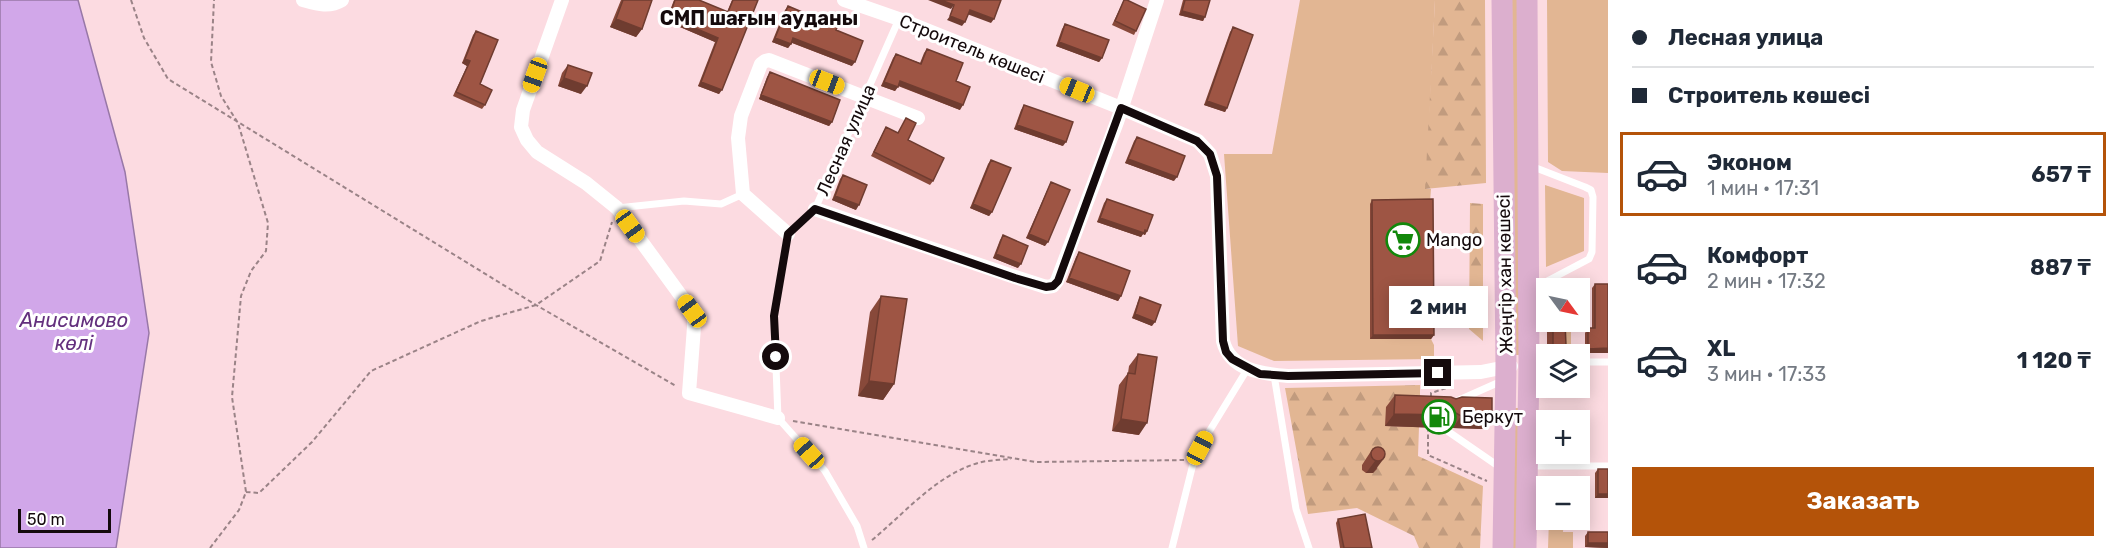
<!DOCTYPE html>
<html lang="ru">
<head>
<meta charset="utf-8">
<style>
	:root { --surface:#fff; --page:#f2f2f3; --text:#1f2937; --muted:#747a83; --line:#e0e1e3; --accent:#b45309 }
	body { margin:0; font-family:Rubik,sans-serif; background:var(--page); color:var(--text); height:100vh; display:flex; flex-direction:column; font-size:22px; white-space:nowrap }
	* { box-sizing:border-box; margin:0 }
	p { font-size:20px; color:var(--muted) }
	.icon { flex:none; width:33px; height:33px; fill:none; stroke:currentColor; stroke-width:2; stroke-linecap:round; stroke-linejoin:round }
	.map { position:relative; flex:1; overflow:hidden }
	.details { display:flex; flex-direction:column; background:var(--surface); width:510px }
	.details>* { flex:none }
	.top-card { display:grid; align-content:center; height:132px; padding:0 24px; background:var(--surface) }
	.needle { width:39px; rotate:123deg }
	.tools { position:absolute; left:1536px; top:278px; display:grid; gap:12px }
	.tools a { display:grid; place-items:center; width:54px; height:54px; border-radius:0px; background:var(--surface); box-shadow:0 3px 15px #0003; font-size:30px }
	.scale { position:absolute; left:18px; bottom:15px; width:93px; box-sizing:border-box; padding-left:6px; border:3px solid #140a0c; border-top:0; font-size:16px; line-height:21px; white-space:nowrap; color:#140a0c; -webkit-text-stroke:4px #fff; paint-order:stroke }
	.end { position:absolute; width:27px; height:27px; margin:-14px; border:8px solid #140a0c; background:#fff; box-shadow:0 0 0 3px #fff }
	.from { border-radius:50% }
	.bubble { position:absolute; height:42px; border-radius:0px; background:var(--surface); box-shadow:0 3px 15px #0003; font-size:20px; font-weight:700; line-height:42px; text-align:center }
	.car { position:absolute; width:18px; height:36px; margin:-18px -9px; border-radius:8px; box-shadow:0 0 4px 2px #0007; background:linear-gradient(#f5c518 24%,#345 0 40%,#f5c518 0 76%,#345 0 86%,#f5c518 0) }
	.top-card b { display:flex; align-items:center; gap:21px; height:57px; font-size:22px }
	.top-card b+b { border-top:2px solid var(--line) }
	.top-card i { width:15px; height:15px; background:var(--text) }
	ul { padding:0; list-style:none }
	li { display:flex; align-items:center; gap:18px; height:84px; margin:0 12px 9px; padding:0 12px; border:3px solid transparent; border-radius:0px }
	li div { flex:1 }
	li b { display:block; font-size:22px }
	li em { font-style:normal; font-weight:700 }
	li.on { border-color:var(--accent) }
	li>.icon { width:54px; height:54px; stroke-width:1.5 }
	.button { display:flex; gap:12px; margin-top:auto; padding:12px 24px }
	.button a { flex:1; height:69px; border-radius:0px; background:var(--accent); color:#fff; font-size:24px; font-weight:700; line-height:69px; text-align:center }
	main { display:flex; flex:1; min-height:0 }
	.map>svg:first-child { display:block }
	.green { fill:#e2b693 }
	.forest { fill:url(#forest-firs) }
	.water { fill:#d1a7e9; stroke:#9878a7; stroke-width:1.5 }
	.lines { fill:none; stroke-linecap:round; stroke-linejoin:round }
	.path { stroke:#9a8387; stroke-width:2; stroke-dasharray:4.5 3; stroke-linecap:butt }
	.service { stroke:#fff; stroke-width:7 }
	.minor { stroke:#fff; stroke-width:14 }
	.primary { stroke:#dcafce; stroke-width:21 }
	.wall { fill:#88493a }
	.shaded-wall { fill:#6f3c30 }
	.building { fill:#9e5544; stroke:#6f3c30; stroke-width:1.5 }
	.route { stroke:#140a0c; stroke-width:8 }
	.labels { text-anchor:middle; dominant-baseline:central; stroke-width:6; stroke-linejoin:round; paint-order:stroke }
	.street-label { font-size:18px; fill:#140a0c; stroke:#fff }
	.poi-label { font-size:18px; fill:#140a0c; stroke:#fff; text-anchor:start }
	.neighbourhood-label { font-size:20px; font-weight:bold; fill:#140a0c; stroke:#fff }
	.water-label { font-size:20px; font-style:italic; fill:#64317e; stroke:#fff }
</style>
</head>
<body>
<main>
<div class="map">
<svg width="1608" height="548" viewBox="0 0 1608 548">
	<defs>
		<pattern id="forest-firs" width="22" height="20" patternUnits="userSpaceOnUse" patternTransform="scale(1.5)"><rect width="22" height="20" fill="#e2b693"/><path d="M5 1l3.5 6h-7zM16 11l3.5 6h-7z" fill="#c19b7e"/></pattern>
	</defs>
	<rect width="100%" height="100%" fill="#fcdbe1"/>
	<!-- green -->
	<path class="green" d="M 1300,0 L 1435,0 L 1426,189 L 1431,189 L 1430,203 L 1370,339 L 1431,339 L 1434,345 L 1434,359 L 1274,361 L 1238,346 L 1224,154 L 1272,154 Z
		M 1512,0 L 1519,0 L 1521,355 L 1514,355 Z
		M 1547,0 L 1608,0 L 1608,173 L 1562,171 L 1548,162 Z
		M 1545,185 L 1584,198 L 1584,251 L 1546,267 Z
		M 1548,321 L 1571,321 L 1571,354 L 1562,354 L 1563,329 L 1549,328 Z
		M 1513,408 L 1520,408 L 1520,548 L 1513,548 Z
		M 1549,519 L 1564,519 L 1563,532 L 1573,532 L 1573,548 L 1548,548 Z"/>
	<!-- forest -->
	<path class="forest" d="M 1435,0 L 1485,0 L 1486,183 L 1425,189 Z
		M 1470,203 L 1483,204 L 1483,341 L 1469,329 Z
		M 1420,385 L 1420,408 L 1386,426 L 1419,427 L 1418,456 L 1483,486 L 1480,548 L 1419,548 L 1414,536 L 1357,508 L 1308,514 L 1285,388 Z"/>
	<!-- water -->
	<path class="water" d="M 0,0 L 78,0 L 125,172 L 149,333 L 116,548 L 0,548 Z"/>
	<g class="lines">
		<!-- path -->
		<path class="path" d="M 131,0 L 144,38 L 168,79 L 536,305 L 676,386
			M 1431,397 L 1431,393 L 1453,386
			M 793,421 L 1036,462 L 1186,460
			M 1428,427 L 1428,455 L 1487,481
			M 246,492 L 259,493 L 312,442 L 371,371 L 481,321 L 536,305 L 600,261 L 612,222
			M 872,540 C 904,514 936,475 978,463 C 988,460 1000,460 1011,459
			M 210,548 L 239,510 L 246,492 L 232,397 L 241,296 L 251,271 L 266,251 L 268,223 L 238,123 L 221,96 L 211,62 L 214,0"/>
		<!-- service -->
		<path class="service" d="M 1531,166 L 1585,187 L 1591,190 L 1593,197 L 1592,252 L 1589,259 L 1532,289
			M 617,208 L 684,201 L 721,204 L 743,194
			M 1580,362 L 1608,362
			M 1531,363 L 1546,363
			M 1274,375 L 1296,509 L 1309,548
			M 1459,400 L 1504,380
			M 1446,430 L 1501,468
			M 1530,466 L 1608,466
			M 864,548 L 857,526 L 825,471 L 778,418 L 774,316 L 788,234 L 815,209 L 899,19
			M 1172,548 L 1194,460 L 1207,435 L 1248,368"/>
		<!-- minor -->
		<path class="minor" d="M 303,0 C 317,4 329,8 342,0
			M 562,0 L 523,110 L 521,127 L 527,140 L 537,152 L 586,183 L 617,208 L 692,311 L 694,319 L 694,327 L 689,393 L 778,418
			M 844,0 L 899,19 L 1121,108 L 1198,141 L 1210,154 L 1217,176 L 1223,341 C 1230,370 1262,374 1288,376 L 1481,372 L 1511,366
			M 815,209 L 1015,277 L 1046,287 L 1053,286 L 1057,281 L 1117,122 L 1157,0
			M 788,234 L 743,194 L 738,138 L 741,116 L 761,64 L 765,61 L 769,60 L 918,118"/>
		<!-- primary -->
		<path class="primary" d="M 1502,0 L 1506,366 L 1503,548
			M 1526,548 L 1529,363 L 1527,0"/>
	</g>
	<!-- wall -->
	<path class="wall" d="M 621,0 L 652,0 L 642,29 L 636,37 L 610,27 Z
		M 674,0 L 699,0 L 727,12 L 732,0 L 758,0 L 719,94 L 698,86 L 715,42 L 666,21 Z
		M 1124,0 L 1136,31 L 1134,35 L 1112,25 Z
		M 1183,0 L 1210,0 L 1203,21 L 1179,15 Z
		M 788,6 L 800,17 L 818,24 L 822,18 L 836,30 L 852,66 L 792,43 L 788,48 L 772,42 L 785,10 Z
		M 1065,24 L 1102,58 L 1099,62 L 1056,46 L 1062,29 Z
		M 1233,28 L 1227,108 L 1225,112 L 1204,105 L 1230,32 Z
		M 476,31 L 480,84 L 485,105 L 482,109 L 453,96 L 467,66 L 462,63 L 473,35 Z
		M 927,49 L 956,81 L 960,110 L 898,86 L 895,91 L 881,86 L 893,58 L 896,54 L 920,63 L 924,53 Z
		M 568,65 L 581,94 L 558,86 L 562,73 Z
		M 770,72 L 832,122 L 829,126 L 759,99 L 767,77 Z
		M 1024,105 L 1063,146 L 1014,129 L 1021,110 Z
		M 906,118 L 908,140 L 933,181 L 930,185 L 871,156 L 886,127 L 898,133 Z
		M 1137,137 L 1174,181 L 1125,163 L 1134,141 Z
		M 991,160 L 992,212 L 989,216 L 970,208 L 988,164 Z
		M 843,175 L 856,210 L 832,200 L 840,179 Z
		M 1051,182 L 1045,246 L 1026,238 L 1049,186 Z
		M 1107,199 L 1147,231 L 1145,235 L 1143,234 L 1141,237 L 1097,222 L 1104,203 Z
		M 1372,200 L 1434,335 L 1431,339 L 1370,339 L 1370,204 Z
		M 1003,235 L 1018,268 L 993,258 L 1000,240 Z
		M 1079,252 L 1121,296 L 1118,301 L 1066,282 L 1076,257 Z
		M 1595,284 L 1608,284 L 1608,353 L 1585,353 L 1585,333 L 1588,328 L 1592,328 L 1592,288 Z
		M 881,296 L 894,384 L 883,400 L 858,396 L 870,312 Z
		M 1140,297 L 1152,326 L 1132,318 L 1138,301 Z
		M 1553,322 L 1560,353 L 1547,353 L 1547,330 Z
		M 1138,354 L 1139,435 L 1112,431 L 1119,385 L 1128,373 L 1129,366 Z
		M 1395,395 L 1456,399 L 1483,429 L 1453,428 L 1446,424 L 1441,428 L 1385,426 L 1386,407 Z
		M 1373,448 L 1377,469 L 1373,473 L 1366,473 L 1362,470 L 1362,465 Z
		M 1598,469 L 1608,498 L 1595,498 L 1595,473 Z
		M 1338,519 L 1372,548 L 1340,548 L 1336,523 Z
		M 1588,532 L 1608,532 L 1608,548 L 1585,547 L 1585,536 Z"/>
	<!-- shaded-wall -->
	<path class="shaded-wall" d="M 928,0 L 941,0 L 954,5 L 951,9 Z
		M 970,10 L 994,19 L 991,23 L 967,14 Z
		M 1182,11 L 1205,17 L 1203,21 L 1179,15 Z
		M 950,16 L 965,22 L 962,26 L 947,20 Z
		M 669,17 L 718,38 L 715,42 L 666,21 Z
		M 616,19 L 642,29 L 636,37 L 610,27 Z
		M 775,38 L 791,44 L 788,48 L 772,42 Z
		M 793,38 L 855,62 L 852,66 L 790,42 Z
		M 1059,42 L 1102,58 L 1099,62 L 1056,46 Z
		M 465,59 L 470,61 L 467,66 L 462,63 Z
		M 564,78 L 587,86 L 581,94 L 558,86 Z
		M 900,81 L 963,105 L 960,110 L 897,85 Z
		M 701,82 L 722,90 L 719,94 L 698,86 Z
		M 884,82 L 898,87 L 895,91 L 881,86 Z
		M 761,95 L 832,122 L 829,126 L 759,99 Z
		M 1207,101 L 1227,108 L 1225,112 L 1204,105 Z
		M 1017,125 L 1066,142 L 1063,146 L 1014,129 Z
		M 1128,159 L 1177,177 L 1174,181 L 1125,163 Z
		M 835,196 L 859,205 L 856,210 L 832,200 Z
		M 973,204 L 992,212 L 989,216 L 970,208 Z
		M 1100,218 L 1145,230 L 1147,231 L 1145,235 L 1143,234 L 1141,237 L 1097,222 Z
		M 1029,234 L 1048,242 L 1045,246 L 1026,238 Z
		M 996,254 L 1021,264 L 1018,268 L 993,258 Z
		M 1069,278 L 1121,296 L 1118,301 L 1066,282 Z
		M 1135,314 L 1155,322 L 1152,326 L 1132,318 Z
		M 1373,335 L 1434,335 L 1431,339 L 1370,339 Z
		M 1553,345 L 1566,345 L 1560,353 L 1547,353 Z
		M 1608,348 L 1608,353 L 1585,353 L 1588,349 Z
		M 869,381 L 894,384 L 883,400 L 858,396 Z
		M 1454,412 L 1446,424 L 1441,428 L 1385,426 L 1394,414 Z
		M 1461,416 L 1492,416 L 1483,429 L 1453,428 Z
		M 1121,419 L 1147,423 L 1139,435 L 1112,431 Z
		M 1385,457 L 1373,473 L 1366,473 L 1375,461 Z
		M 1598,494 L 1608,494 L 1608,498 L 1595,498 Z
		M 1588,543 L 1608,543 L 1608,548 L 1585,547 Z"/>
	<!-- building -->
	<path class="building" d="M 623,0 L 652,0 L 642,29 L 616,19 Z
		M 675,0 L 699,0 L 728,12 L 733,0 L 758,0 L 722,90 L 701,82 L 718,38 L 669,17 Z
		M 941,0 L 1001,0 L 994,19 L 970,10 L 965,22 L 950,16 L 954,5 Z
		M 1124,0 L 1127,0 L 1146,9 L 1136,31 L 1115,21 Z
		M 1185,0 L 1210,0 L 1205,17 L 1182,11 Z
		M 788,6 L 802,12 L 800,17 L 819,25 L 822,18 L 838,25 L 836,30 L 863,41 L 855,62 L 793,38 L 791,44 L 775,38 Z
		M 1065,24 L 1109,40 L 1102,58 L 1059,42 Z
		M 1233,27 L 1253,35 L 1227,108 L 1207,101 Z
		M 476,31 L 498,40 L 480,84 L 492,90 L 485,105 L 456,92 L 470,61 L 465,59 Z
		M 927,49 L 963,63 L 956,81 L 970,87 L 963,105 L 900,81 L 898,87 L 884,82 L 896,54 L 921,64 Z
		M 568,65 L 592,73 L 587,86 L 564,78 Z
		M 770,72 L 840,100 L 832,122 L 761,95 Z
		M 1024,105 L 1073,122 L 1066,142 L 1017,125 Z
		M 906,118 L 916,123 L 908,140 L 944,158 L 933,181 L 874,152 L 886,127 L 898,133 Z
		M 1137,137 L 1185,156 L 1177,177 L 1128,159 Z
		M 991,160 L 1011,168 L 992,212 L 973,204 Z
		M 843,175 L 867,185 L 859,205 L 835,196 Z
		M 1051,182 L 1070,190 L 1048,242 L 1029,234 Z
		M 1107,199 L 1153,215 L 1147,231 L 1145,230 L 1144,233 L 1100,218 Z
		M 1433,199 L 1434,335 L 1373,335 L 1372,200 Z
		M 1003,235 L 1028,246 L 1021,264 L 996,254 Z
		M 1079,252 L 1130,271 L 1121,296 L 1069,278 Z
		M 1595,284 L 1608,284 L 1608,348 L 1588,349 L 1588,328 L 1595,328 Z
		M 881,296 L 907,299 L 894,384 L 869,381 Z
		M 1140,297 L 1161,305 L 1155,322 L 1135,314 Z
		M 1553,322 L 1565,322 L 1566,345 L 1553,345 Z
		M 1138,354 L 1157,357 L 1147,423 L 1121,419 L 1128,373 L 1135,374 Z
		M 1395,395 L 1451,397 L 1456,399 L 1462,397 L 1492,398 L 1492,416 L 1461,416 L 1454,412 L 1450,415 L 1394,414 Z
		M1371 454a7 7 0 1 1 14 0a7 7 0 1 1-14 0Z
		M 1598,469 L 1608,469 L 1608,494 L 1598,494 Z
		M 1365,514 L 1372,548 L 1344,548 L 1338,519 Z
		M 1588,532 L 1608,532 L 1608,543 L 1588,543 Z"/>
	<g class="lines">
		<!-- route -->
		<path class="route" d="M 776,357 L 774,316 L 788,234 L 815,209 L 1015,278 L 1046,287 L 1053,286 L 1058,281 L 1121,108 L 1197,141 L 1210,154 L 1217,176 L 1223,341 L 1226,352 L 1232,359 L 1260,374 L 1288,376 L 1438,373"/>
	</g>
	<!-- icons -->
	<defs>
		<g id="supermarket-ring" transform="scale(1.725)"><circle r="9.5" fill="#fff" stroke="#12880b" stroke-width="1.5"/><path d="M-6-5.5h2.5l.6 2H6L4.5 2H-2.5L-4.4-4H-6ZM-1.5 3.2a1.3 1.3 0 1 0 .1 0ZM3 3.2a1.3 1.3 0 1 0 .1 0Z" fill="#12880b"/></g>
		<g id="fuel-ring" transform="scale(1.725)"><circle r="9.5" fill="#fff" stroke="#12880b" stroke-width="1.5"/><path d="M-5.5-6h7V0h2V4h1.3V-2.5L3-4.5l.8-.8L6-3V5H2.5V1h-1V6h-7ZM-4.2-4.7v3.2H.2V-4.7Z" fill="#12880b"/></g>
	</defs>
	<g fill-rule="evenodd">
		<use href="#supermarket-ring" x="1403" y="240"/>
		<use href="#fuel-ring" x="1439" y="417"/>
	</g>
	<g class="labels">
		<!-- street labels -->
		<g class="street-label">
			<text transform="translate(972 49) rotate(22)">Строитель көшесі</text>
			<text transform="translate(846 140) rotate(-66)">Лесная улица</text>
			<text transform="translate(1505 274) rotate(-91)">Жәңгір хан көшесі</text>
		</g>
		<!-- poi labels -->
		<g class="poi-label">
			<text x="1426" y="240">Mango</text>
			<text x="1462" y="417">Беркут</text>
		</g>
		<!-- neighbourhood labels -->
		<g class="neighbourhood-label">
			<text x="759" y="18">СМП шағын ауданы</text>
		</g>
		<!-- water labels -->
		<g class="water-label">
			<text x="74" y="320">Анисимово<tspan x="74" dy="23">көлі</tspan></text>
		</g>
	</g>
</svg>
<div class="tools">
<a><svg class="needle" viewBox="-14 -14 28 28"><path d="M0-13l5 13h-10z" fill="#e53935"/><path d="M0 13l5-13h-10z" fill="#747a83"/></svg></a>
<a><svg class="icon" aria-label="layers" viewBox="0 0 24 24"><path d="M12 4l9 5-9 5-9-5zM3 14l9 5 9-5"/></svg></a>
<a>+</a>
<a>−</a>
</div>
<div class="scale">50 m</div>
<i class="end from" style="left:776px;top:357px"></i>
<i class="end" style="left:1438px;top:373px"></i>
<div class="bubble" style="left:1389px;top:286px;width:99px">2 мин</div>
<i class="car" style="left:535px;top:75px;rotate:200deg"></i>
<i class="car" style="left:827px;top:82px;rotate:111deg"></i>
<i class="car" style="left:1077px;top:90px;rotate:292deg"></i>
<i class="car" style="left:630px;top:226px;rotate:144deg"></i>
<i class="car" style="left:692px;top:311px;rotate:324deg"></i>
<i class="car" style="left:1200px;top:448px;rotate:28deg"></i>
<i class="car" style="left:809px;top:453px;rotate:318deg"></i>
</div>
<section class="details">
<div class="top-card">
<b><i class="from"></i>Лесная улица</b>
<b><i></i>Строитель көшесі</b>
</div>
<ul>
<li class="on"><svg class="icon" aria-label="car" viewBox="0 0 24 24"><path d="M5 17H2v-5l4-1 3-4h7l3 4 3 1v5h-3M9 17h6M6 11h13"/><circle cx="7" cy="17" r="2"/><circle cx="17" cy="17" r="2"/></svg><div><b>Эконом</b><p>1 мин · 17:31</p></div><em>657 ₸</em></li>
<li><svg class="icon" aria-label="car" viewBox="0 0 24 24"><path d="M5 17H2v-5l4-1 3-4h7l3 4 3 1v5h-3M9 17h6M6 11h13"/><circle cx="7" cy="17" r="2"/><circle cx="17" cy="17" r="2"/></svg><div><b>Комфорт</b><p>2 мин · 17:32</p></div><em>887 ₸</em></li>
<li><svg class="icon" aria-label="car" viewBox="0 0 24 24"><path d="M5 17H2v-5l4-1 3-4h7l3 4 3 1v5h-3M9 17h6M6 11h13"/><circle cx="7" cy="17" r="2"/><circle cx="17" cy="17" r="2"/></svg><div><b>XL</b><p>3 мин · 17:33</p></div><em>1 120 ₸</em></li>
</ul>
<div class="button"><a>Заказать</a></div>
</section>
</main>
</body>
</html>
